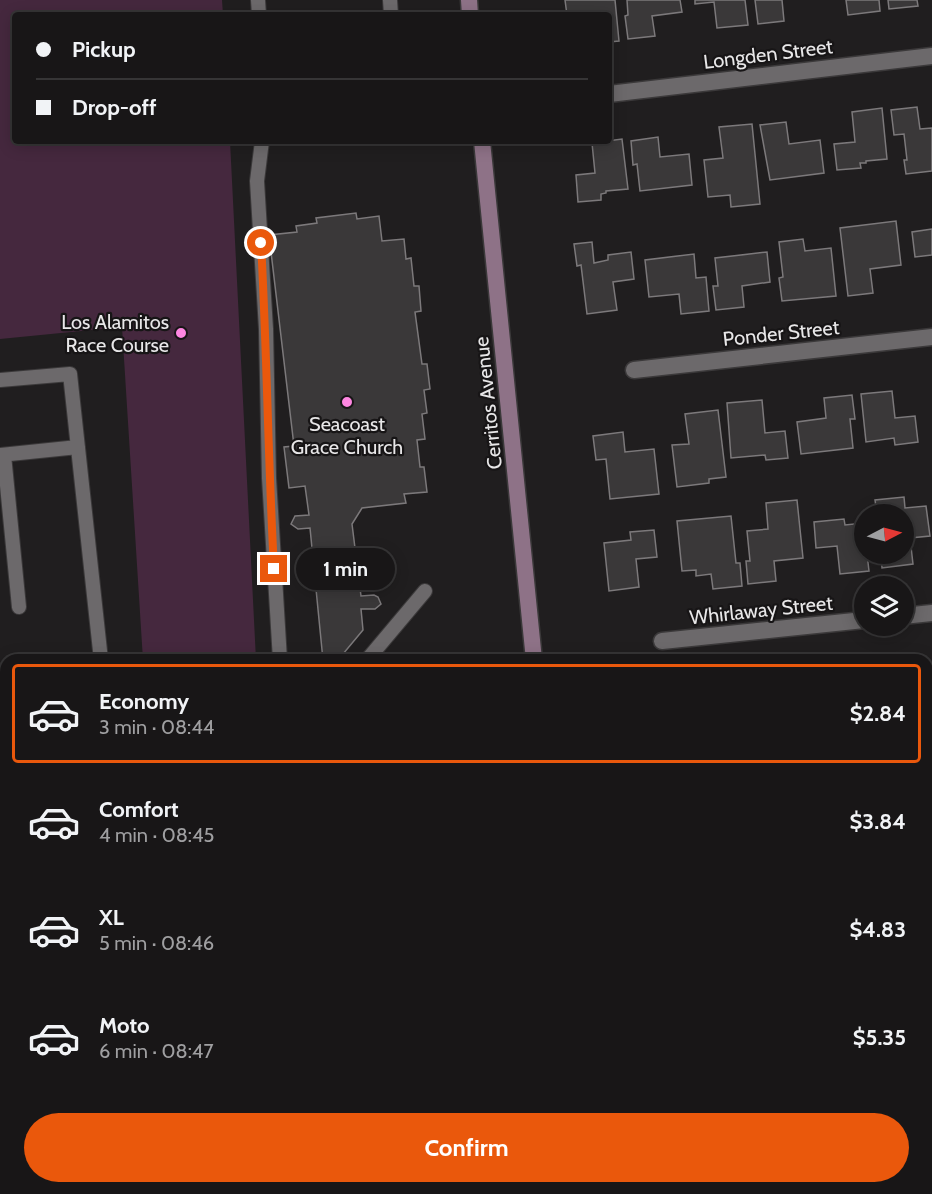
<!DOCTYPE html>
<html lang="en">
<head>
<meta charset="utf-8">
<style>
	:root { --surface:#181617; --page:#252324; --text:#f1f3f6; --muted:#9f9fa1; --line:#363536; --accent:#ea580c }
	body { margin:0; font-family:Cabin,sans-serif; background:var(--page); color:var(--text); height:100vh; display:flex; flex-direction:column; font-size:22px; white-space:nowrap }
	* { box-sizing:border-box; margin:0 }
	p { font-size:20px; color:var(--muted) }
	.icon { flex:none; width:33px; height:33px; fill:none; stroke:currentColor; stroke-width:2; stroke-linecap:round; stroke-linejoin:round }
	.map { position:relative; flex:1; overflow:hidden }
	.panel { position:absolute; left:0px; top:654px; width:933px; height:540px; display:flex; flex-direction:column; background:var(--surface); border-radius:18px 18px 0 0; box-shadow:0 3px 15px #0003,0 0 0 2px var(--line) }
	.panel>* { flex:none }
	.guide { position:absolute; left:12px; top:12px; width:600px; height:132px; border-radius:6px; box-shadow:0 3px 15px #0003,0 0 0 2px var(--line); display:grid; align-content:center; height:132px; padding:0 24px; background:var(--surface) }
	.needle { width:39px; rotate:84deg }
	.buttons { position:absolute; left:854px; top:504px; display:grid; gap:12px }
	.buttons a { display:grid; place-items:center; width:60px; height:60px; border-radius:50%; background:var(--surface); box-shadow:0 3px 15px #0003,0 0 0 2px var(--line); font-size:30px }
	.end { position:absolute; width:27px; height:27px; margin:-14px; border:8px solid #ea580c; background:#fff; box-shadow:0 0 0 3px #fff }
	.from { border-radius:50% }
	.bubble { position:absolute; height:42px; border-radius:21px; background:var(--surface); box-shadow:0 3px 15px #0003,0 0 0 2px var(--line); font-size:20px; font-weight:700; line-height:42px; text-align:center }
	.guide b { display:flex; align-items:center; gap:21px; height:57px; font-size:22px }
	.guide b+b { border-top:2px solid var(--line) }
	.guide i { width:15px; height:15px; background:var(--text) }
	ul { padding:10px 0 0; list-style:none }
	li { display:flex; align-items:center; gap:18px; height:99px; margin:0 12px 9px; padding:0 12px; border:3px solid transparent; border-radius:6px }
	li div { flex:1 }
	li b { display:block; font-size:22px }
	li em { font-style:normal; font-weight:700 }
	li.current { border-color:var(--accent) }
	li>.icon { width:54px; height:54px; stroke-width:1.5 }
	.cta { display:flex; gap:12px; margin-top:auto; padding:12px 24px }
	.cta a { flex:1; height:69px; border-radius:36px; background:var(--accent); color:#fff; font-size:24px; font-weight:700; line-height:69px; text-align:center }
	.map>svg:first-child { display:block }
	.green { fill:#45283e }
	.building { fill:#3a3839; stroke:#7c797b; stroke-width:1.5 }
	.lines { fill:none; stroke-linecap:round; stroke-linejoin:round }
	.service-casing { stroke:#3b393a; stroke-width:16 }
	.minor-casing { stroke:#3b393a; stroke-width:19 }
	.secondary-casing { stroke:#3b393a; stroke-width:19 }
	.service { stroke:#6c696b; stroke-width:14 }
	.minor { stroke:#6c696b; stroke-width:16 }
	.secondary { stroke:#8e7287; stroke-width:16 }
	.route { stroke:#ea580c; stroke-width:8 }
	.poi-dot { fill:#fe86e1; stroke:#171516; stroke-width:2 }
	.labels { text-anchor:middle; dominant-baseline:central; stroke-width:4.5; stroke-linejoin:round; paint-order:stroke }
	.street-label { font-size:20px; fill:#e8e7e8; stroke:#171516 }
	.poi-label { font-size:20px; fill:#e8e7e8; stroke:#171516; text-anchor:end }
</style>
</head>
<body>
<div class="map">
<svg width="932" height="1194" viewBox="0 0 932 1194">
	<rect width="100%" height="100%" fill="#201e1f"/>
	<!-- green -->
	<path class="green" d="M 0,0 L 222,0 L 223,15 L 15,15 L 15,141 L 230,141 L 256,660 L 143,660 L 122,327 L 0,339 Z"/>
	<!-- building -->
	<path class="building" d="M 565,0 L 615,0 L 619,41 L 609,42 L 609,15 L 567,15 Z
		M 627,0 L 680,0 L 682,12 L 652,16 L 655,36 L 628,39 L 625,16 L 628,15 Z
		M 695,0 L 745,0 L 748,25 L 717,28 L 714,2 L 695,4 Z
		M 755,0 L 782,0 L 784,21 L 758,24 Z
		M 846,0 L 879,0 L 880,11 L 848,15 Z
		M 888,0 L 917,0 L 918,6 L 889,9 Z
		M 917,107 L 920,129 L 932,128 L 932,171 L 906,174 L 904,160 L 907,160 L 904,134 L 894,135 L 891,110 Z
		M 882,108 L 887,159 L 866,161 L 866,163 L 860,163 L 861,168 L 837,170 L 834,144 L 855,142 L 852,112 Z
		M 786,122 L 789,144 L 820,140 L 824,173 L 770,180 L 760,125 Z
		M 752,124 L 760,204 L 731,207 L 730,195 L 708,197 L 704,160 L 723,158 L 719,127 Z
		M 658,137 L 660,157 L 689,154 L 692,185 L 640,191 L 637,164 L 633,165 L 631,141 Z
		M 622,139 L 628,189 L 606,191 L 606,193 L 601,194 L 601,200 L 578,202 L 576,175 L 595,173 L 592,143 Z
		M 356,213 L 357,219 L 379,216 L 382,241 L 404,239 L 406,259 L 411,258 L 414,286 L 419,286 L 421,311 L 415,312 L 422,364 L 427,364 L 430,389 L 424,390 L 427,413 L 422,414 L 425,439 L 417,440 L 420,467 L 424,467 L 427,492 L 404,494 L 406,503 L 362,508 L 352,524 L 361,596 L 374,595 L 378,597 L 381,604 L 375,609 L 361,609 L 363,630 L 338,660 L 323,660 L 310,528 L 298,529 L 291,524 L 295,516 L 309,515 L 305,486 L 289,488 L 284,447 L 294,446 L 269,235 L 297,232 L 296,226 L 317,223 L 316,218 Z
		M 896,221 L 901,265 L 870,269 L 873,293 L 848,296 L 840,228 Z
		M 932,229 L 932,255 L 915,257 L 912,232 Z
		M 803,239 L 805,251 L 831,248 L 836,296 L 782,301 L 779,278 L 783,277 L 779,242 Z
		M 592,242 L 594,263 L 608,260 L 608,255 L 631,252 L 634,279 L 613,282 L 617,310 L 587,314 L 581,265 L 577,266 L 574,244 Z
		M 767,252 L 770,282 L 742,286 L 744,307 L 716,310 L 713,286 L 718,286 L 715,258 Z
		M 694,254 L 696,278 L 706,277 L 709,311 L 681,314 L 679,294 L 649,297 L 645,260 Z
		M 892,391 L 895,418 L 915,416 L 918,442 L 895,445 L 894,438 L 866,442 L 861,394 Z
		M 852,395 L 855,419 L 850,419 L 853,448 L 801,454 L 797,422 L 826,418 L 824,398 Z
		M 762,400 L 765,433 L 785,431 L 788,458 L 766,460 L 765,455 L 731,458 L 727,403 Z
		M 718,410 L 726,477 L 709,479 L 709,483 L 677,487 L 672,445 L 689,444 L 685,414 Z
		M 623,432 L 625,452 L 654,449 L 659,494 L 610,499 L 606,459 L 596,460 L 593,436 Z
		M 904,497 L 905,508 L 926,506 L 930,536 L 910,538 L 913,564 L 882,568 L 881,554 L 903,554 L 903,514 L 877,514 L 875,500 Z
		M 797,500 L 803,558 L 774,561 L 776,581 L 748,584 L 746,561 L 750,561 L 747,531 L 768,529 L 766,503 Z
		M 731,516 L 736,563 L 740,563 L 742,586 L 713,589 L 711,574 L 696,576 L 696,570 L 682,571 L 677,521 Z
		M 844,519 L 845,525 L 864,523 L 864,554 L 867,554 L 869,571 L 840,574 L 837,546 L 816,548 L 814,522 Z
		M 654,530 L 657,557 L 636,559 L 639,587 L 609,591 L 604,543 L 631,540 L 630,532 Z
		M 932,683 L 932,717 L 927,718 L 927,684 Z
		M 932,789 L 932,841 L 927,842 L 927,790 Z
		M 0,797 L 6,797 L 6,911 L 0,912 Z
		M 927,942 L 932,942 L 932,993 L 927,948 Z
		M 0,1107 L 6,1107 L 6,1188 L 55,1188 L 56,1194 L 0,1194 Z
		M 136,1188 L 408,1188 L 408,1194 L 137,1194 Z"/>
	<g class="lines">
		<!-- service casing -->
		<g class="service-casing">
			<path id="service" d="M 258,0 L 259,15
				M 390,0 L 391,15
				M 262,141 L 257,181 L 266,329 L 269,478 L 280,660
				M 0,380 L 70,374 L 101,660
				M 0,455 L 78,447
				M 4,455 L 19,607
				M 367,660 L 425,591
				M 0,758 L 6,758
				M 0,1018 L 6,1021 L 6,1026
				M 0,1064 L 6,1061
				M 105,1188 L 106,1194
				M 481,1188 L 482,1194"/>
		</g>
		<!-- minor casing -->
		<g class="minor-casing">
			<path id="minor" d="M 609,94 L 932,56
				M 634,370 L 932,337
				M 903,616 L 932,613
				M 662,641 L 864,620
				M 927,890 L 932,890
				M 927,1175 L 932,1174
				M 776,1194 L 824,1188"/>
		</g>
		<!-- secondary casing -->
		<g class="secondary-casing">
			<path id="secondary" d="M 469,0 L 470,15
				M 482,141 L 534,660
				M 588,1188 L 589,1194"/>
		</g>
		<!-- service -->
		<use href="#service" class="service"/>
		<!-- minor -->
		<use href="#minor" class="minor"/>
		<!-- secondary -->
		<use href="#secondary" class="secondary"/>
	</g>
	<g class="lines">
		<!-- route -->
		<path class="route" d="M 261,243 C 267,352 268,460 274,569"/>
	</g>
	<!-- markers -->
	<g class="poi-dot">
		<circle cx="181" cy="333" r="6"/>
		<circle cx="347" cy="402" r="6"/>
	</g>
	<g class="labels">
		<!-- street labels -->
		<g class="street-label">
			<text transform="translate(768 54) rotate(-7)">Longden Street</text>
			<text transform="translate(781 333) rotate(-6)">Ponder Street</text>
			<text transform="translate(488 403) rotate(-96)">Cerritos Avenue</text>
			<text transform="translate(761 610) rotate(-6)">Whirlaway Street</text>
		</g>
		<!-- poi labels -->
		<g class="poi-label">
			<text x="169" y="322">Los Alamitos<tspan x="169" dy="23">Race Course</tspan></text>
			<text x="347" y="424" text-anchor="middle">Seacoast<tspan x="347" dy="23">Grace Church</tspan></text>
		</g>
	</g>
</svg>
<div class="buttons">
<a><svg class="needle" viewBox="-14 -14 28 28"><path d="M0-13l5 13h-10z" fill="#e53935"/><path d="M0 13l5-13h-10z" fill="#9f9fa1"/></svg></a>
<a><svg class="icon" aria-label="layers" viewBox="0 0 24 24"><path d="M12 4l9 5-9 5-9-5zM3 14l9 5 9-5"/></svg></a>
</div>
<i class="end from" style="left:261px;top:243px"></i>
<i class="end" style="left:274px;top:569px"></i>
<div class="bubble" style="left:296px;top:548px;width:99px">1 min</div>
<div class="guide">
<b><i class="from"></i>Pickup</b>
<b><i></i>Drop-off</b>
</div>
<section class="panel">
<ul>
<li class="current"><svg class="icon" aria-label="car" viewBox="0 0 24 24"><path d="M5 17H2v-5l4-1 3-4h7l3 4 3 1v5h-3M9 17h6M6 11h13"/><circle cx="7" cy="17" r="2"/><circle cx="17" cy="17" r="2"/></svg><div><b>Economy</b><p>3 min · 08:44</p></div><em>$2.84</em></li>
<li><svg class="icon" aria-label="car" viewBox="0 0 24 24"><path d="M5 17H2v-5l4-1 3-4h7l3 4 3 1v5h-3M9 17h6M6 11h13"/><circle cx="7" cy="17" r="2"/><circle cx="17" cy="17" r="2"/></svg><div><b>Comfort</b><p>4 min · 08:45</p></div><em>$3.84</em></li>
<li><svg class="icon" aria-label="car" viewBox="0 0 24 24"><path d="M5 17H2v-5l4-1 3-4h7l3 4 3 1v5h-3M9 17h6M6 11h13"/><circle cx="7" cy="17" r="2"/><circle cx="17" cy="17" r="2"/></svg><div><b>XL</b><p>5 min · 08:46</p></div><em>$4.83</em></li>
<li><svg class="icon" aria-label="car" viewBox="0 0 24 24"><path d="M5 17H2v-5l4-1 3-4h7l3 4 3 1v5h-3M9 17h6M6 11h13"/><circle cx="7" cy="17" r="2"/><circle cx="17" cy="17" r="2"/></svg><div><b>Moto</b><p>6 min · 08:47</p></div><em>$5.35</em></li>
</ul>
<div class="cta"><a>Confirm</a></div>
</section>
</div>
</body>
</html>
